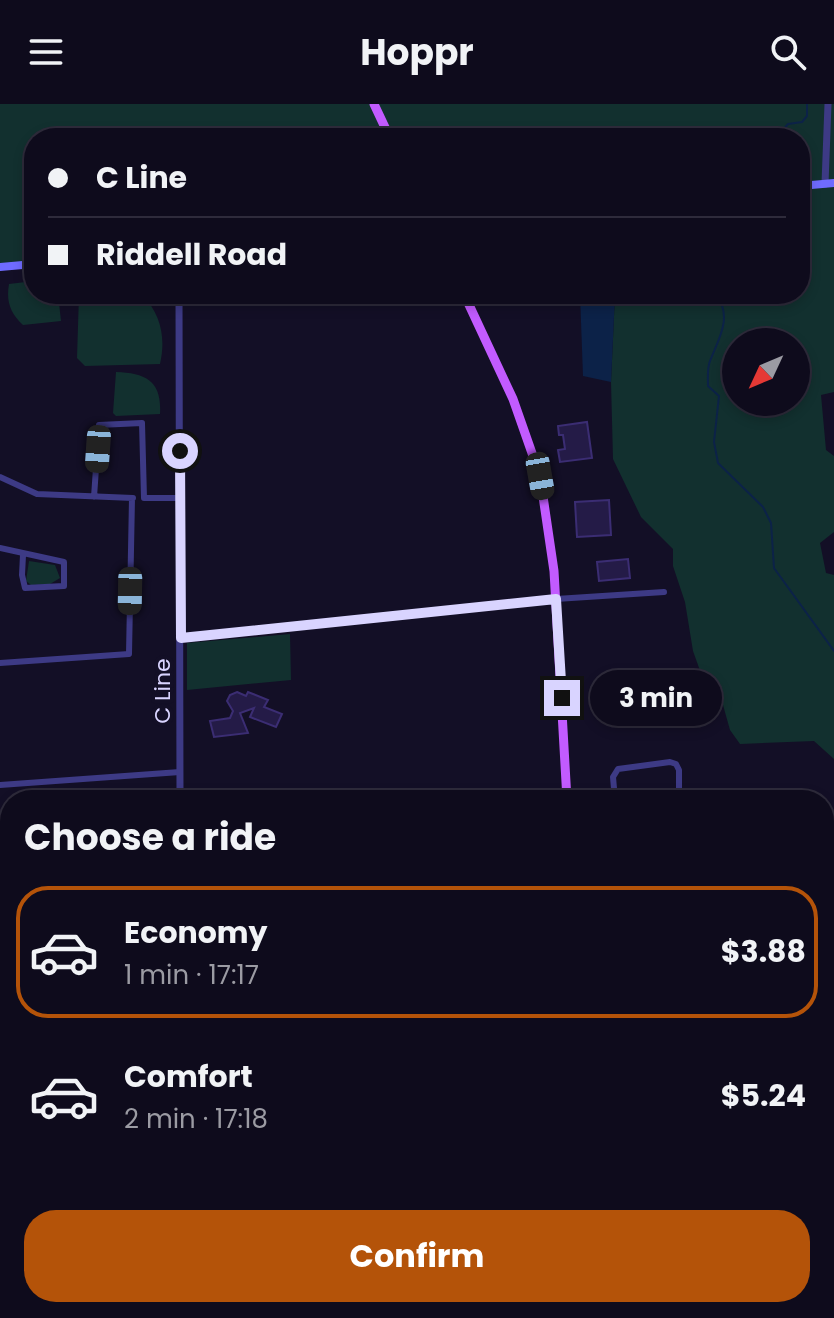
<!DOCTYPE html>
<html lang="en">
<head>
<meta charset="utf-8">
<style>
	:root { --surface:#0e0b1c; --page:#1c1929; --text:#f1f3f6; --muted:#9b9ba3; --line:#2e2b3b; --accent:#b45309 }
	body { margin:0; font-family:Poppins,sans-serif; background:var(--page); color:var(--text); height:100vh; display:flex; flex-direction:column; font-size:30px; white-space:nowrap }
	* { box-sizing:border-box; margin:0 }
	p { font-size:26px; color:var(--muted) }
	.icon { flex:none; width:44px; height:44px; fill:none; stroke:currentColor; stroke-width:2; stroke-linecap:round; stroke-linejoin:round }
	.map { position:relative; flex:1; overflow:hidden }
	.side { position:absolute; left:0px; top:686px; width:834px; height:528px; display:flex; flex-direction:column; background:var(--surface); border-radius:32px 32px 0 0; box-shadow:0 4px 12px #0003,0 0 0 2px var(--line) }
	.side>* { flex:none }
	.hud { position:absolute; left:24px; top:24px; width:786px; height:176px; border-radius:32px; box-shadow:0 4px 12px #0003,0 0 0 2px var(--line); display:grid; align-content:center; height:176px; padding:0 24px; background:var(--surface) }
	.needle { width:52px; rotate:226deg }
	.buttons { position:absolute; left:722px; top:224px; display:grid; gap:16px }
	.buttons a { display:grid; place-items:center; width:88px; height:88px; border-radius:50%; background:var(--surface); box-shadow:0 4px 12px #0003,0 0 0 2px var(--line); font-size:40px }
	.end { position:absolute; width:36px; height:36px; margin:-18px; border:10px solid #d9d4ff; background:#111; box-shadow:0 0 0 4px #111 }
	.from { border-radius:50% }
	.bubble { position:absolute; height:56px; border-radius:28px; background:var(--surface); box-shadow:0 4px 12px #0003,0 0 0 2px var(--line); font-size:26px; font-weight:700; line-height:56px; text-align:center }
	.car { position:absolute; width:24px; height:48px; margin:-24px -12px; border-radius:10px; box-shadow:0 0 6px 2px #0007; background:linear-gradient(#222 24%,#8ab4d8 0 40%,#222 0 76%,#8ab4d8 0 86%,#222 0) }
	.hud b { display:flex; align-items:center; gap:28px; height:76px; font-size:30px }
	.hud b+b { border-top:2px solid var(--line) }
	.hud i { width:20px; height:20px; background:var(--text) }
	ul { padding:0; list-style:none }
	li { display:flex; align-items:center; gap:24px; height:132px; margin:0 16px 12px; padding:0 8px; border:4px solid transparent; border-radius:32px }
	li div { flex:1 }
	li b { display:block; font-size:30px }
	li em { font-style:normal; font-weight:700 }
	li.on { border-color:var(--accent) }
	li>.icon { width:72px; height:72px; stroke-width:1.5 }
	h2 { padding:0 24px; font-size:36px; line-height:96px }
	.primary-button { display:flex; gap:16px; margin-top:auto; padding:16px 24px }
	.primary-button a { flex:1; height:92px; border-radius:32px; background:var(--accent); color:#fff; font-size:32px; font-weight:700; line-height:92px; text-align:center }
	header { display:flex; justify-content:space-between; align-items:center; height:104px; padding:0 24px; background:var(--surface); font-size:36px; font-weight:700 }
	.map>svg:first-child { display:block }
	.green { fill:#12302f; fill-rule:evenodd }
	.water { fill:#0c2248 }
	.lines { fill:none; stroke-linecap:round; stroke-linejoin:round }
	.stream { stroke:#0c2248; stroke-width:2 }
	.building { fill:#241b47; stroke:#3b2d73; stroke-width:2 }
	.minor { stroke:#3d3a85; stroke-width:6 }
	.tertiary { stroke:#3d3a85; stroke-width:7 }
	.secondary { stroke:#6f6bff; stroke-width:8 }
	.primary { stroke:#c25bff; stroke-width:9 }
	.route { stroke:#d9d4ff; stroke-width:10 }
	.labels { text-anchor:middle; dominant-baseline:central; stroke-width:8; stroke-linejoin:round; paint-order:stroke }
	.street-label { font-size:22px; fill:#d9d4ff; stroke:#130f26 }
</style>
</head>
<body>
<header><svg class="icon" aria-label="menu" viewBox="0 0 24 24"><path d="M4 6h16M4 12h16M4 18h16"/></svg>Hoppr<svg class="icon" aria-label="search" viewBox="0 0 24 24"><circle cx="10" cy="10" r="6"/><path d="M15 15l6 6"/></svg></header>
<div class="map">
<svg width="834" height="1214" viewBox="0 0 834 1214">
	<rect width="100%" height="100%" fill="#130f26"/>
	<!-- green -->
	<path class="green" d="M 0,0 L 834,0 L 834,288 L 821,291 L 826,346 L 834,352 L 834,428 L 820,439 L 826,469 L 834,471 L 834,655 L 814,637 L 740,640 L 730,626 L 723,601 L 708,589 L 693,547 L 685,498 L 673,462 L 673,445 L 641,413 L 613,355 L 611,278 L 615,190 L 800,190 L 800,34 L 34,34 L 34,158 L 0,167 ZM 736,238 L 796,238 L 796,298 L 736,298 Z
		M 34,177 L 34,190 L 58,190 L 61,217 L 23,221 C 10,209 6,197 9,180 Z
		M 79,190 L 142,190 C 161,211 166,233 160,260 L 85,262 L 77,254 Z
		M 116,268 C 147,269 162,278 160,310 L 116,312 L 113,309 Z
		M 29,457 L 55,461 L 60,474 L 50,480 L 31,481 L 26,477 Z
		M 290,530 L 291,576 L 187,586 L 187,539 Z
		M 298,1204 L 384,1204 L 382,1214 L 296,1214 Z"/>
	<!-- water -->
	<path class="water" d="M 580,190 L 615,190 L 611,278 L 583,272 Z"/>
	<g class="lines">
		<!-- stream -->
		<path class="stream" d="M 776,34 L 788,20 L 802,18 L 807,12 L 807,0
			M 716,190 C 733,213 719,234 710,257 C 707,264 708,274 708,282 L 719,292 L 714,338 L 718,359 L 763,403 L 771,419 L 774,464 L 834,547
			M 0,1177 L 10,1178
			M 270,1204 L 299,1214"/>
	</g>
	<!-- building -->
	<path class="building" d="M 587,318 L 592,354 L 560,358 L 558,346 L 565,345 L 563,331 L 559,331 L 558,322 Z
		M 609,396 L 611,431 L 577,433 L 575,398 Z
		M 628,455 L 630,474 L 599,477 L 597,458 Z
		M 237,588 L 246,592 L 248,588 L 268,596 L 264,603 L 282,610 L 276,623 L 250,613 L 254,604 L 240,609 L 248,629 L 214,633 L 210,617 L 230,614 L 233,607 L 227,597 L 230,591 Z"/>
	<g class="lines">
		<!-- minor -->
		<path class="minor" d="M 0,373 L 37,390 L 133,394
			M 94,393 L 99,321 L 142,319 L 144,394
			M 144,394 L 179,394
			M 0,444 L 64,458 L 64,482 L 25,484 L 22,471 L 23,451
			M 181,534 L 556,495 L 664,488
			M 0,559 L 129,550 L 132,394
			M 0,681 L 180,668
			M 615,696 L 613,673 L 618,665 L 670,658 L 676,660 L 679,666 L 679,696
			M 824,712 L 834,712
			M 824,801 L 834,801
			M 824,874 L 834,874
			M 824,946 L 834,946
			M 824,1015 L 834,1015
			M 824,1084 L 834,1085
			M 824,1153 L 834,1153
			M 777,1204 L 780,1214"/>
		<!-- tertiary -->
		<path class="tertiary" d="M 825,80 L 828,0
			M 179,190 L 180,696
			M 0,892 L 10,890
			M 182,1204 L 182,1214"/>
		<!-- secondary -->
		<path class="secondary" d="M 800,82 L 834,79
			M 0,163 L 34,160"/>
		<!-- primary -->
		<path class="primary" d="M 374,0 L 390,34
			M 464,190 L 513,295 L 540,372 L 554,467 L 567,696
			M 638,1204 L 642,1214"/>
	</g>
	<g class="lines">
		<!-- route -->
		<path class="route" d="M 180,347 L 181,534 L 556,495 L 562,594"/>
	</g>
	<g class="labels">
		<!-- street labels -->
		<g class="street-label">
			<text transform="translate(162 587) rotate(-90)">C Line</text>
		</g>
	</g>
</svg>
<div class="buttons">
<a><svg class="needle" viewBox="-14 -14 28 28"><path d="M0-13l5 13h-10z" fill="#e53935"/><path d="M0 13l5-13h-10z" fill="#9b9ba3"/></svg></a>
</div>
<i class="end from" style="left:180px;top:347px"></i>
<i class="end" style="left:562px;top:594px"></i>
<div class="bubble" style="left:590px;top:566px;width:132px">3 min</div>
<i class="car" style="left:98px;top:345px;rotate:184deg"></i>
<i class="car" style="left:540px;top:372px;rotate:170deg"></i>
<i class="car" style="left:130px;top:487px;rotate:181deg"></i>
<div class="hud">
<b><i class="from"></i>C Line</b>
<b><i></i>Riddell Road</b>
</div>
<section class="side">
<h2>Choose a ride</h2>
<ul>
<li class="on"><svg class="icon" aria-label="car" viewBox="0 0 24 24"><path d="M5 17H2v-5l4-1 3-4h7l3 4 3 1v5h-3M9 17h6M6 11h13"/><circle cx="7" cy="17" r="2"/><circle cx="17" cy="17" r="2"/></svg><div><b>Economy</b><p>1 min · 17:17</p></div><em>$3.88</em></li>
<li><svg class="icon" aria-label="car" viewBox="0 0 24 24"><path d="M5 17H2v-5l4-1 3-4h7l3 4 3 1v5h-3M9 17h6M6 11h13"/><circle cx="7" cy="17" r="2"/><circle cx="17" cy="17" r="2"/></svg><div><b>Comfort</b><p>2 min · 17:18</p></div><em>$5.24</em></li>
</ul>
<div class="primary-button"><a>Confirm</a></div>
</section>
</div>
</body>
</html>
